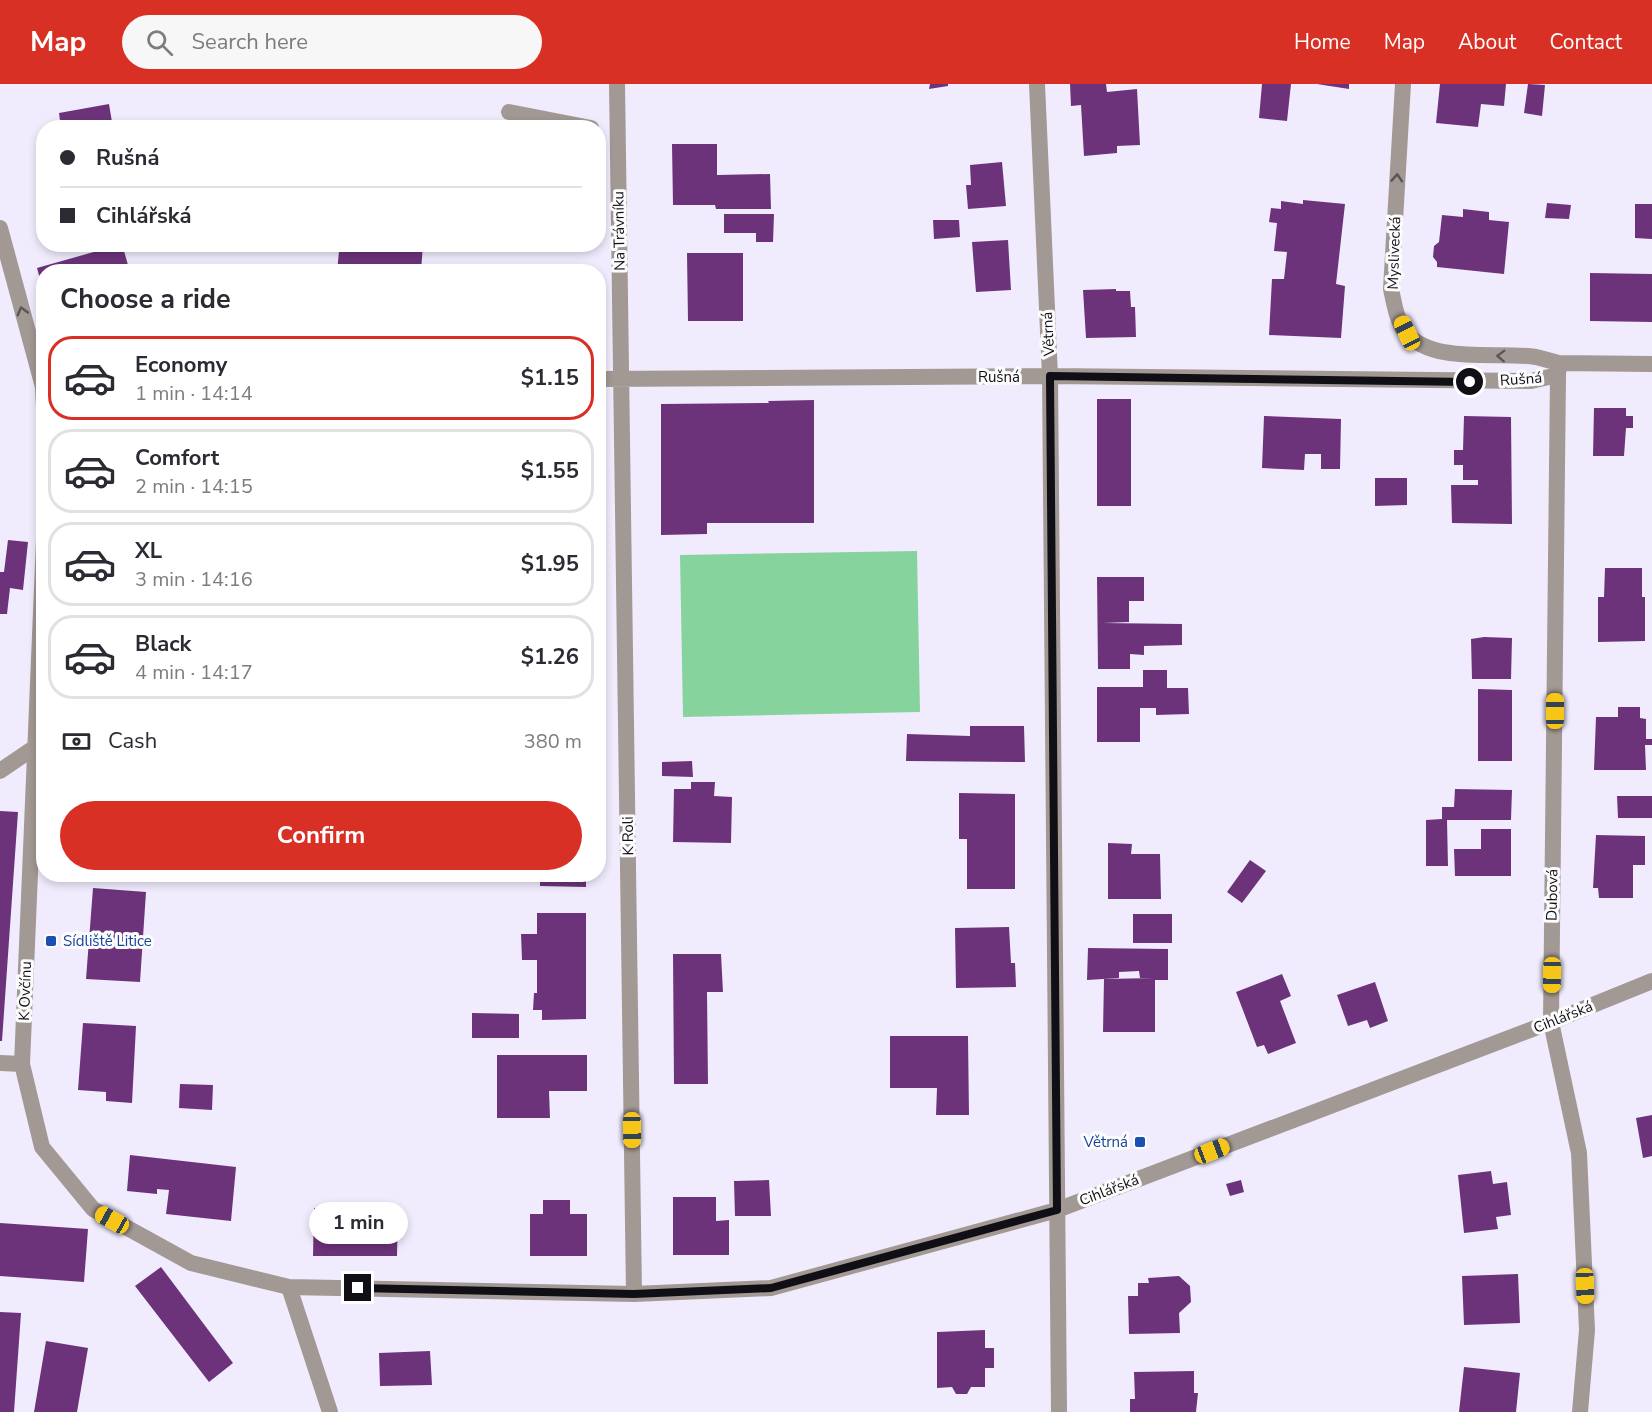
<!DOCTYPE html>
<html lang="en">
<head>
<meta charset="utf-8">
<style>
	:root { --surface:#fff; --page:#f7f7f7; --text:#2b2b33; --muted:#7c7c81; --line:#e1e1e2; --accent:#d93025 }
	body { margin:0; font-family:"Nunito Sans",sans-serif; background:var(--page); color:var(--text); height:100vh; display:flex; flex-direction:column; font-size:22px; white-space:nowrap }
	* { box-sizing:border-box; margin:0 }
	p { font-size:20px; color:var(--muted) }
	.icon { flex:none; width:33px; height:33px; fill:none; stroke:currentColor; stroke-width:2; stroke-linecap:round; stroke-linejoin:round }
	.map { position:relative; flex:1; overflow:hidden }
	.details { position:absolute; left:36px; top:180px; width:570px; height:618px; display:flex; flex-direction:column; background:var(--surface); border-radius:24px; box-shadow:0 3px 9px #0003 }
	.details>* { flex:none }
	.hud { position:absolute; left:36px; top:36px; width:570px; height:132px; border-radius:24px; box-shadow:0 3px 9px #0003; display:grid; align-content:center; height:132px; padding:0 24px; background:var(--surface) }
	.end { position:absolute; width:27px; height:27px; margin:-14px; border:8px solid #110f16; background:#fff; box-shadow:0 0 0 3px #fff }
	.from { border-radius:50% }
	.bubble { position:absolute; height:42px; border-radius:21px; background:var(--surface); box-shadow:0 3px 9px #0003; font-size:20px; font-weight:700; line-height:42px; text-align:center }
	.car { position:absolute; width:18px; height:36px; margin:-18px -9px; border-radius:8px; box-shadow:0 0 4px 2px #0007; background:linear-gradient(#f5c518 24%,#345 0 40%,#f5c518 0 76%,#345 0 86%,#f5c518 0) }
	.hud b { display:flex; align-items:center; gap:21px; height:57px; font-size:22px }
	.hud b+b { border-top:2px solid var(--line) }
	.hud i { width:15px; height:15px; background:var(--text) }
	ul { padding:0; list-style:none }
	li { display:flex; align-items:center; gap:18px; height:84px; margin:0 12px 9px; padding:0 12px; border:3px solid var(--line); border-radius:24px }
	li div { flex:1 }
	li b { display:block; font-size:22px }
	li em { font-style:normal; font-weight:700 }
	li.on { border-color:var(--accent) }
	li>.icon { width:54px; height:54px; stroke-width:1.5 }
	h2 { padding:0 24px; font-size:27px; line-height:72px }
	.pay { display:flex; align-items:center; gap:15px; height:66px; padding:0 24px; font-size:22px }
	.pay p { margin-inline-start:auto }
	.primary-button { display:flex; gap:12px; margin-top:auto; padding:12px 24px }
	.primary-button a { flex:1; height:69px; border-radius:36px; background:var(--accent); color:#fff; font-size:24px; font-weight:700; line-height:69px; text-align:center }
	header { display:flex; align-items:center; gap:36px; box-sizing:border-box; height:84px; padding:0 30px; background:var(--accent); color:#fff }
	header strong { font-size:28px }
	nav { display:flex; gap:33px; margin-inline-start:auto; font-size:21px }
	.search { width:420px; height:54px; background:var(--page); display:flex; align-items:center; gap:15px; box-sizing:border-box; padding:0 21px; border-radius:33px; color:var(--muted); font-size:22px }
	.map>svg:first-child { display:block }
	.green { fill:#87d39e }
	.building { fill:#6c337b }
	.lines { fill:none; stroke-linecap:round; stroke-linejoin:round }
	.service { stroke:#a29894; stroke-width:16 }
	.minor { stroke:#a29894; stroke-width:16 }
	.oneway { stroke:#5a5455 }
	.route { stroke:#110f16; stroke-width:8 }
	.transit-dot { fill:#1a4fb4; stroke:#fcfcfc; stroke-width:2 }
	.labels { text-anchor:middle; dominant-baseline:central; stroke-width:6; stroke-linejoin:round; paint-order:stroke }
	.street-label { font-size:15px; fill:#110f16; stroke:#fcfcfc }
	.transit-label { font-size:15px; fill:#164399; stroke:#fcfcfc; text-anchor:start }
</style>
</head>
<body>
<header>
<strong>Map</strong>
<div class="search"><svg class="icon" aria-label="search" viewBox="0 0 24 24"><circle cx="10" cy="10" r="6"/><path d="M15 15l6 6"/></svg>Search here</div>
<nav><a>Home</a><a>Map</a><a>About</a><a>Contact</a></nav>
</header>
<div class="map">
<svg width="1652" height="1328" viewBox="0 0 1652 1328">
	<rect width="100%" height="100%" fill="#f1ecfd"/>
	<!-- green -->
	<path class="green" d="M 917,467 L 920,628 L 683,633 L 680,471 Z"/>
	<!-- building -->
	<path class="building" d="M 930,0 L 948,0 L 948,2 L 929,5 Z
		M 1070,0 L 1106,0 L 1107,8 L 1137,5 L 1140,61 L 1117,62 L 1117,69 L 1084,72 L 1081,21 L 1071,22 Z
		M 1262,0 L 1291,0 L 1287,37 L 1259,34 Z
		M 1317,0 L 1349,0 L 1349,5 Z
		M 1440,0 L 1506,0 L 1504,22 L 1481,20 L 1478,43 L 1436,39 Z
		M 1528,0 L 1545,1 L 1542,32 L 1524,29 Z
		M 109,20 L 113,44 L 61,44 L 59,29 Z
		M 432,37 L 473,37 L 473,44 L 432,44 Z
		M 310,39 L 310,44 L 284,44 L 284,40 Z
		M 672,60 L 717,60 L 717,91 L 770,90 L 771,125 L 716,125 L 715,121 L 673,121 Z
		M 1002,78 L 1006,122 L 968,125 L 966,101 L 971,101 L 970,81 Z
		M 1303,116 L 1345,120 L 1336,200 L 1345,202 L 1341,254 L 1269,251 L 1272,195 L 1284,195 L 1287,168 L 1274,167 L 1277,139 L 1269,138 L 1271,124 L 1281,125 L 1281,117 L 1303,120 Z
		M 1547,119 L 1571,121 L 1569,135 L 1545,134 Z
		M 1635,120 L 1652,120 L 1652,155 L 1635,154 Z
		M 1463,125 L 1489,128 L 1489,136 L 1509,138 L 1504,190 L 1437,183 L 1437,178 L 1433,173 L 1434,162 L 1439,158 L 1442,131 L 1463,133 Z
		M 724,130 L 774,130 L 773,158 L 756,158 L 756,149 L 724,149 Z
		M 933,136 L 959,136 L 960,153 L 934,155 Z
		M 1008,156 L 1011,206 L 976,208 L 972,158 Z
		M 122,160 L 130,188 L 44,188 L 43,206 L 37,184 Z
		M 357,160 L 423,160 L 421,188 L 337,188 L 339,167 L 357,168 Z
		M 687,169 L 743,169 L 743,237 L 688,237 Z
		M 1590,189 L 1652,190 L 1652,238 L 1590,237 Z
		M 1116,205 L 1116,207 L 1130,207 L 1131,223 L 1135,223 L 1136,253 L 1086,254 L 1083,206 Z
		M 1097,315 L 1131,315 L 1131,422 L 1097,422 Z
		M 814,316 L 814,439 L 707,439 L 707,450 L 661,451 L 661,320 L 769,319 L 768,317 Z
		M 1594,324 L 1626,324 L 1626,332 L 1633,332 L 1633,344 L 1626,344 L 1624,372 L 1593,372 Z
		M 1264,332 L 1341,335 L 1340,385 L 1321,385 L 1321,370 L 1305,370 L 1304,386 L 1262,384 Z
		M 1464,332 L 1511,333 L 1512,440 L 1452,439 L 1451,401 L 1478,401 L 1478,396 L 1463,396 L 1463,381 L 1454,381 L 1454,366 L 1463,366 Z
		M 1375,394 L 1407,394 L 1407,421 L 1375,422 Z
		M 8,456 L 28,458 L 23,506 L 10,504 L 7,530 L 0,530 L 0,488 L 4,488 Z
		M 1605,484 L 1642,484 L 1642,513 L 1645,513 L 1645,557 L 1598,558 L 1598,513 L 1604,513 Z
		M 1097,493 L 1144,493 L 1144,517 L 1129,517 L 1129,538 L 1103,539 L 1182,540 L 1182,561 L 1144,562 L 1144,571 L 1130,570 L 1130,585 L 1098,585 Z
		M 1484,553 L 1512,554 L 1511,595 L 1472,595 L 1471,555 Z
		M 1143,586 L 1167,586 L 1167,604 L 1188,604 L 1189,630 L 1156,631 L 1156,624 L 1140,624 L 1140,658 L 1097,658 L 1097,603 L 1143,603 Z
		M 1478,605 L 1512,606 L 1512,677 L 1478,677 Z
		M 1618,623 L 1640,623 L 1640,634 L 1646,635 L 1646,655 L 1652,655 L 1652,661 L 1645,661 L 1646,686 L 1594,686 L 1596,633 L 1618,633 Z
		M 970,642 L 1024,642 L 1025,678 L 906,677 L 907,650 L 970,652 Z
		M 692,677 L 693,693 L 662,692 L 662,678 Z
		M 691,698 L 715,698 L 714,712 L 732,713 L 731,759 L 673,758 L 674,705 L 691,705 Z
		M 1455,705 L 1512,706 L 1511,736 L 1447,736 L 1448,782 L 1426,782 L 1426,736 L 1442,735 L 1442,723 L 1454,723 Z
		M 959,709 L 1015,710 L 1015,805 L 967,805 L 967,755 L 959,755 Z
		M 1617,712 L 1652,712 L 1652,734 L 1618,734 Z
		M 0,727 L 18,728 L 2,957 L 0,957 Z
		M 1481,745 L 1511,745 L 1511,792 L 1455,792 L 1454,765 L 1481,765 Z
		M 1596,751 L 1645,752 L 1645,781 L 1633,781 L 1633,814 L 1599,814 L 1598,804 L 1593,804 Z
		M 1108,759 L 1132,760 L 1131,770 L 1160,770 L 1161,815 L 1108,815 Z
		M 1250,776 L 1266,787 L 1242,819 L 1227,808 Z
		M 540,790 L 586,790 L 586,803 L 540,802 Z
		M 93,804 L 146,808 L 140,898 L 86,895 Z
		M 537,829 L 586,829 L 586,935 L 542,936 L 542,926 L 533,926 L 534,909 L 537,909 L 537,876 L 522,876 L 521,850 L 537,850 Z
		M 1133,830 L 1172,830 L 1172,859 L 1133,859 Z
		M 1009,843 L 1011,879 L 1015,879 L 1016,903 L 956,904 L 955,844 Z
		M 1088,864 L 1168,865 L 1168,896 L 1155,896 L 1155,948 L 1103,948 L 1104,895 L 1155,894 L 1140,894 L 1139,887 L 1119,888 L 1119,894 L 1087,896 Z
		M 673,870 L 721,870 L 723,908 L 707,908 L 708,1000 L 674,1000 Z
		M 1282,890 L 1291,912 L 1280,917 L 1296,959 L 1268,970 L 1264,961 L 1257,963 L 1236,908 Z
		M 1375,898 L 1388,937 L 1370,944 L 1367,936 L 1348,942 L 1337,911 Z
		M 472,929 L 519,930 L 519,954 L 472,954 Z
		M 83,939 L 136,942 L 132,1019 L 106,1017 L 106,1008 L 78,1006 Z
		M 890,952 L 968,952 L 969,1031 L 936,1031 L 937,1004 L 890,1004 Z
		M 497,971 L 587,971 L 587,1007 L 549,1007 L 550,1034 L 497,1034 Z
		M 180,1000 L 213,1001 L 212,1026 L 179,1024 Z
		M 1652,1031 L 1652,1072 L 1643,1074 L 1636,1034 Z
		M 130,1071 L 236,1083 L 231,1137 L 166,1130 L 169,1106 L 157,1105 L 157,1110 L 127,1107 Z
		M 1491,1087 L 1493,1100 L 1507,1098 L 1511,1131 L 1496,1133 L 1498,1145 L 1464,1149 L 1458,1091 Z
		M 769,1096 L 771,1132 L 735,1132 L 734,1097 Z
		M 1241,1096 L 1244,1108 L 1230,1112 L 1226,1100 Z
		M 673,1113 L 716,1113 L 716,1137 L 729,1136 L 729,1171 L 673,1171 Z
		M 543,1116 L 570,1116 L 570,1130 L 587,1130 L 587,1172 L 530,1172 L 530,1130 L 543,1130 Z
		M 314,1124 L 398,1125 L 397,1172 L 313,1172 Z
		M 0,1139 L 88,1145 L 84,1198 L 0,1192 Z
		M 161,1183 L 233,1279 L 209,1298 L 135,1202 Z
		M 1518,1190 L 1520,1239 L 1464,1241 L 1462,1192 Z
		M 1179,1192 L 1190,1202 L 1191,1218 L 1179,1229 L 1180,1249 L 1129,1250 L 1128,1212 L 1138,1212 L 1138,1199 L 1149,1199 L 1148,1194 Z
		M 0,1228 L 21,1229 L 14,1328 L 0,1328 Z
		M 985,1246 L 985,1264 L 994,1264 L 994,1284 L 985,1284 L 985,1303 L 971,1303 L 967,1310 L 956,1310 L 952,1303 L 937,1304 L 937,1248 Z
		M 46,1257 L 88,1264 L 77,1328 L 34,1328 Z
		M 430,1267 L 432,1301 L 380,1302 L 379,1269 Z
		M 1464,1283 L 1520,1289 L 1516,1328 L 1459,1328 Z
		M 1194,1287 L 1194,1309 L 1198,1309 L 1196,1328 L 1130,1328 L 1130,1315 L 1135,1315 L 1134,1288 Z"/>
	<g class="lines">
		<!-- service -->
		<path class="service" d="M 509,28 L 591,44"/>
		<!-- minor -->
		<path class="minor" d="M 617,0 L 634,1210
			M 1037,0 L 1050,292 L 1059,1328
			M 1403,0 L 1391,205 C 1394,219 1397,238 1406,249 C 1434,281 1499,267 1536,273 C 1544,275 1551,277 1559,279
			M 0,144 L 43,303 L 44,324
			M 1558,291 L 1551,938 L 1579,1069 L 1587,1246 L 1580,1328
			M 598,295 L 1050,292 L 1531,297 L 1558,291 L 1559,279 L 1652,280
			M 44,456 L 22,980 L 42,1063 L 93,1125 L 191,1179 L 289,1203 L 634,1210 L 771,1204 L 1057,1126 L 1551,938 L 1652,897
			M 0,687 L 41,659
			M 0,979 L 22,980
			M 289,1203 L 330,1328"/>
	</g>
	<!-- one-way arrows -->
	<defs><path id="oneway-chevron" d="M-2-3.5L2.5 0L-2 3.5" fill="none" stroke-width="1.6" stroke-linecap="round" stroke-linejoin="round" transform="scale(1.5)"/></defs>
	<g class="oneway">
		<use href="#oneway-chevron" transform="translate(1397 94) rotate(-86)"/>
		<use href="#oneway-chevron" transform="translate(22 227) rotate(-105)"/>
		<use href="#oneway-chevron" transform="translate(1501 272) rotate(-178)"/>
	</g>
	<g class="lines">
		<!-- route -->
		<path class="route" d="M 358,1204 L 634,1210 L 771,1204 L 1057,1126 L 1050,292 L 1470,298"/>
	</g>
	<!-- markers -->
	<g class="transit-dot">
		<rect x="45" y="851" width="12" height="12" rx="3"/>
		<rect x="1134" y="1052" width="12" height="12" rx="3"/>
	</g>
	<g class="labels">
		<!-- street labels -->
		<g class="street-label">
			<text transform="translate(619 147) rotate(-91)">Na Trávníku</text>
			<text transform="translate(1394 169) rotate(-88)">Myslivecká</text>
			<text transform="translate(1048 250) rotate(-93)">Větrná</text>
			<text x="999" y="293">Rušná</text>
			<text transform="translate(1521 295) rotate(-4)">Rušná</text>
			<text transform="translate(628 752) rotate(-91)">K Roli</text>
			<text transform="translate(1552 811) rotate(-89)">Dubová</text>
			<text transform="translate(25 907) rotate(-88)">K Ovčínu</text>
			<text transform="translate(1563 933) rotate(-22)">Cihlářská</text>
			<text transform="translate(1109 1106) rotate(-21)">Cihlářská</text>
		</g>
		<!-- transit labels -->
		<g class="transit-label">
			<text x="63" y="857">Sídliště Litice</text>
			<text x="1128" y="1058" text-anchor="end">Větrná</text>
		</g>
	</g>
</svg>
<i class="end from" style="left:1470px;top:298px"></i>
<i class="end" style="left:358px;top:1204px"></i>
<div class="bubble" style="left:309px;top:1118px;width:99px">1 min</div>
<i class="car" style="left:1407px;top:249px;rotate:334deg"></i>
<i class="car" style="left:1555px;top:627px;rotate:0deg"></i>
<i class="car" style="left:1552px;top:891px;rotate:181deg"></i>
<i class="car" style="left:632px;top:1046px;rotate:179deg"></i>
<i class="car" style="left:1212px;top:1067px;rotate:69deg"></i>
<i class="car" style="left:112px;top:1136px;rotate:299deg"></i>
<i class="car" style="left:1585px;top:1202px;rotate:178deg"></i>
<div class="hud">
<b><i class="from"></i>Rušná</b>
<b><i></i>Cihlářská</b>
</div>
<section class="details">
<h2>Choose a ride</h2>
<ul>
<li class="on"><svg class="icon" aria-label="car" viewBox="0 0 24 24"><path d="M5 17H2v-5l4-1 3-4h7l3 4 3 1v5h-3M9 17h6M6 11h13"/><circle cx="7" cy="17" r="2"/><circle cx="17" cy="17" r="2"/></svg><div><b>Economy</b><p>1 min · 14:14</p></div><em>$1.15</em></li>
<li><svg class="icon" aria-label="car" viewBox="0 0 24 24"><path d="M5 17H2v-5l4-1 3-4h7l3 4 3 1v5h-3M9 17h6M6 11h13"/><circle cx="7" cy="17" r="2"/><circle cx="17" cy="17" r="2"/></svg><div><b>Comfort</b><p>2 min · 14:15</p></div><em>$1.55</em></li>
<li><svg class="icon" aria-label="car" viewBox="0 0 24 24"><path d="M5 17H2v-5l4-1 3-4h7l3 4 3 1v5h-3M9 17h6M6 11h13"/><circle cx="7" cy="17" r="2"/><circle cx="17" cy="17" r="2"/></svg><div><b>XL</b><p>3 min · 14:16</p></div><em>$1.95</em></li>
<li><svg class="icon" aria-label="car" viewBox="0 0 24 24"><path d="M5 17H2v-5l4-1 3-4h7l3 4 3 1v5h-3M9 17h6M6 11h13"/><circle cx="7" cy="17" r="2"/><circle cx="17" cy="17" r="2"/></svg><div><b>Black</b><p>4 min · 14:17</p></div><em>$1.26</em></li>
</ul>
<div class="pay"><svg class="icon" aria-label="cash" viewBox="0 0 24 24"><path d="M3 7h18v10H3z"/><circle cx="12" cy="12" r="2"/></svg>Cash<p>380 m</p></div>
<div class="primary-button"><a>Confirm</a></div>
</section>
</div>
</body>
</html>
